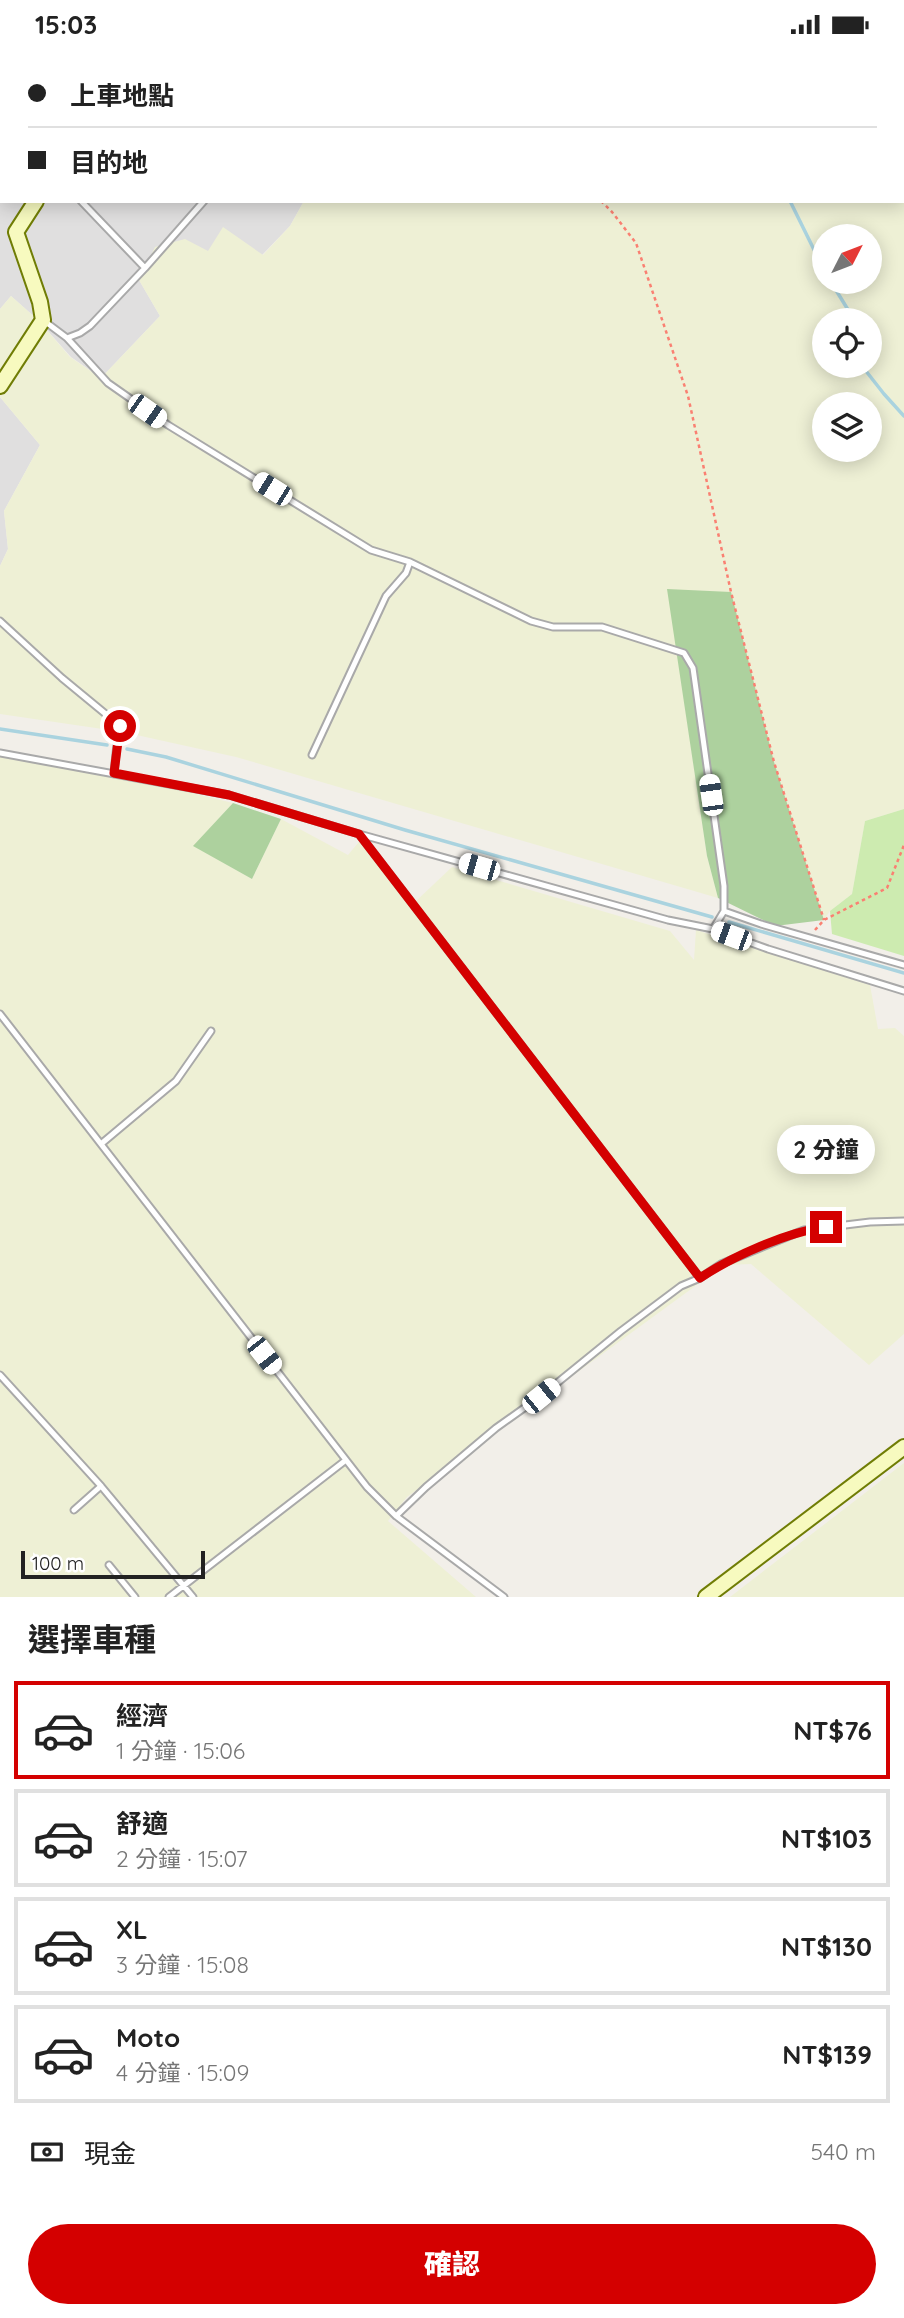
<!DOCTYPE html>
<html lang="zh-TW">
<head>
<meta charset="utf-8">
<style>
	:root { --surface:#fff; --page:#f2f2f2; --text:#222; --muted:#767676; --line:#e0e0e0; --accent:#d40000 }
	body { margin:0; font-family:Quicksand,"Noto Sans TC",sans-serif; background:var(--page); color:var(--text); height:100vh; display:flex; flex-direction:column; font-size:26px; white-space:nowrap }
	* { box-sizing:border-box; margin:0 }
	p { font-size:23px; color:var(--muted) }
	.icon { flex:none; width:38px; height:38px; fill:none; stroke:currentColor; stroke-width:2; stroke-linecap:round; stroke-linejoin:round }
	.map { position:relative; height:1548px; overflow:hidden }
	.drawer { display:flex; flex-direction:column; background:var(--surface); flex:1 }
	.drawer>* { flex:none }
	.hud { position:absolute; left:0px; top:0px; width:905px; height:154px; box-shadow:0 4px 18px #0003; display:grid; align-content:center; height:154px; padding:0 28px; background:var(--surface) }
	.needle { width:46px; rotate:48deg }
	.buttons { position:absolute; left:812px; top:175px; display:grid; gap:14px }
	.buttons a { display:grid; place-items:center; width:70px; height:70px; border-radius:50%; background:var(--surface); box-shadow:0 4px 18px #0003; font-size:35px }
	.scale { position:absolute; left:21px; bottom:18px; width:184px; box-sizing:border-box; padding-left:7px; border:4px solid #222; border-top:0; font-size:19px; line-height:24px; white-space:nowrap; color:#222; -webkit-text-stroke:5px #fff; paint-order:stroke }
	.end { position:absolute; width:32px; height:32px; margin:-16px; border:9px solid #d40000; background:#fff; box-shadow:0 0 0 4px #fff }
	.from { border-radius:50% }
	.bubble { position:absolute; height:49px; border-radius:24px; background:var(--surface); box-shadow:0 4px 18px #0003; font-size:23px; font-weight:800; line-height:49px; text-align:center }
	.car { position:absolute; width:21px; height:42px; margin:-21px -10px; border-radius:9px; box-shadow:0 0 5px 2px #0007; background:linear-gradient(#fff 24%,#345 0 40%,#fff 0 76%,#345 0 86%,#fff 0) }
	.hud b { display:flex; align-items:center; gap:24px; height:66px; font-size:26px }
	.hud b+b { border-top:2px solid var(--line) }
	.hud i { width:18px; height:18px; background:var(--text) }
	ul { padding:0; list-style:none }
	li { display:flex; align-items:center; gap:21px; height:98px; margin:0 14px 10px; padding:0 14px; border:4px solid var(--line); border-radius:0px }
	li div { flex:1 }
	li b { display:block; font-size:26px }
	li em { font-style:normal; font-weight:800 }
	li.current { border-color:var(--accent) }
	li>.icon { width:63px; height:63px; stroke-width:1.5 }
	h2 { padding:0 28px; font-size:32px; line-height:84px }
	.pay { display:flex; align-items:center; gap:18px; height:77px; padding:0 28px; font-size:26px }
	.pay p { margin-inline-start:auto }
	.primary-button { display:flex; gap:14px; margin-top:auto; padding:14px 28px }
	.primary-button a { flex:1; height:80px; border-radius:42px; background:var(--accent); color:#fff; font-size:28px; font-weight:800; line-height:80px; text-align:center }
	.status { display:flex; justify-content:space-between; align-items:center; height:49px; padding:0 35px; background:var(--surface); direction:ltr }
	.status svg { height:19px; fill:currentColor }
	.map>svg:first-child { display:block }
	.residential { fill:#e0dfdf }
	.farmland { fill:#eef0d5; fill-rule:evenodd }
	.grass { fill:#cdebb0 }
	.forest { fill:#add19e }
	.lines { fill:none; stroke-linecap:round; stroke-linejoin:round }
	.stream { stroke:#aad3df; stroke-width:3.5 }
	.lane-casing { stroke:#a9a9a9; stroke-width:9 }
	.secondary-casing { stroke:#707d05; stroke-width:18 }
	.path { stroke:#fa8072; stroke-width:2.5; stroke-dasharray:3.5 3.5; stroke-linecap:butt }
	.lane { stroke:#fff; stroke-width:5 }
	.secondary { stroke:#f7fabf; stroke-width:14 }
	.route { stroke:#d40000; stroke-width:9 }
</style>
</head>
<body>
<div class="status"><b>15:03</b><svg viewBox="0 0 49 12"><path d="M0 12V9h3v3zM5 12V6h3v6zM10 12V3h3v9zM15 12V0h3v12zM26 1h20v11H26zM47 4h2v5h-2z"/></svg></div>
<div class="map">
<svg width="904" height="1548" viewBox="0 0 904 1548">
	<rect width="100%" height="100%" fill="#f2efe9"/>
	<!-- residential -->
	<path class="residential" d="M 0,68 L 2,68 L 2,152 L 304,152 L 290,177 L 262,206 L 208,202 L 139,231 L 160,267 L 101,329 L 71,308 L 38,271 L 11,247 L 0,260 Z
		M 0,348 L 40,396 L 4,462 L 8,500 L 0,517 Z"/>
	<!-- farmland -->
	<path class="farmland" d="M 63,0 L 904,0 L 904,760 L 865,772 L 852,845 L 830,862 L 824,871 L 774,713 L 668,541 L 707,807 L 718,849 L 236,708 L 123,683 L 0,665 L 0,517 L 8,500 L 4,462 L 40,396 L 0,348 L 0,260 L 11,247 L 38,271 L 70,308 L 101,329 L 160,267 L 139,231 L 155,198 L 185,190 L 208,202 L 223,178 L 263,206 L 290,177 L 304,152 L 903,152 L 903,2 L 63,2 ZM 824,187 L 870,187 L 870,233 L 824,233 ZM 824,271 L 870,271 L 870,317 L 824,317 ZM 824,355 L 870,355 L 870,401 L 824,401 Z
		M 0,705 L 97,721 L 233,754 L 194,797 L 252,830 L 281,770 L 348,806 L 363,788 L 415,853 L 452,818 L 670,882 L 694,911 L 696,881 L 870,936 L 878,980 L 895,979 L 904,987 L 904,1285 L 869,1316 L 751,1215 L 724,1216 L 407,1448 L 388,1472 L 476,1548 L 0,1548 Z
		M 904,1414 L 904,1548 L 730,1548 Z"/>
	<!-- grass -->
	<path class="grass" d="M 904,760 L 904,907 L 832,885 L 830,862 L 852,845 L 865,772 Z"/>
	<!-- forest -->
	<path class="forest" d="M 667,540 L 731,543 L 774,713 L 824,871 L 775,877 L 718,849 L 707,807 Z
		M 233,754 L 281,770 L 252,830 L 193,797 Z"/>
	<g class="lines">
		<!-- stream -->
		<path class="stream" d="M 40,0 L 40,2
			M 725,0 L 725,2
			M 213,2 L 216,0
			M 790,152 L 824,221
			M 831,233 L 850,264 L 850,271
			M 862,317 L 884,345 L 904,367
			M 0,680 L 107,696
			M 127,700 L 166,708 L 405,781 L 712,868
			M 729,873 L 904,924"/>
		<!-- lane casing -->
		<g class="lane-casing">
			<path id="lane" d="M 0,69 L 2,70
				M 81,152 L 145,219
				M 43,271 L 67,289 L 80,284 L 90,277 L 145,219 L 204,152
				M 67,289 L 108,334 L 168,376 L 371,501 L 410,513
				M 0,572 L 62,629 L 119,676 L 114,724
				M 0,704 L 229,746 L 359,785 L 668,871 L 713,880 L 768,900 L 904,942
				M 312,706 L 386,547 L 406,524 L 410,513 L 531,572 L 553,578 L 602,578 L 684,604 L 693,619 L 724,837 L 724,862 L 713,880
				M 359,785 L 700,1229
				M 724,862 L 761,875 L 904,916
				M 0,965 L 367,1438 L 396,1467 L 504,1548
				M 101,1095 L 176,1032 L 211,982
				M 0,1326 L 101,1437 L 193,1548
				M 74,1461 L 101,1437
				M 396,1467 L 426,1438 L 496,1379 L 541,1347 L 621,1282 L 681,1237 L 700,1229 L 721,1215 L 804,1181 L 870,1173 L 904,1172
				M 109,1516 L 135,1548
				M 169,1548 L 346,1411"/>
		</g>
		<!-- secondary casing -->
		<g class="secondary-casing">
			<path id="secondary" d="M 0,337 L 43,271 L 40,253 L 16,183 L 36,152
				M 706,1548 L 904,1398"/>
		</g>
		<!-- path -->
		<path class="path" d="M 861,2 L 863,0
			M 601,152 L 612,163 L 636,194 L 688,347 L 731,543 L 774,713 L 824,871
			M 815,881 L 824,871 L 887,839 L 904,796"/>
		<!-- lane -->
		<use href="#lane" class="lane"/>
		<!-- secondary -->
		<use href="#secondary" class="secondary"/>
	</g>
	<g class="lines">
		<!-- route -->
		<path class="route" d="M 120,677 L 114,724 L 229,746 L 359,785 L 700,1229 C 733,1207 787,1183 826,1178"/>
	</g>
</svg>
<div class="buttons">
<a><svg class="needle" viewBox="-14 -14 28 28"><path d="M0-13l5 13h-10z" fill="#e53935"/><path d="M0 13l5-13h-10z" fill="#767676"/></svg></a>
<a><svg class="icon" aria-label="locate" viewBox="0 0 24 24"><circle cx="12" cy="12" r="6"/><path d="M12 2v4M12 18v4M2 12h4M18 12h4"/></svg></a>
<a><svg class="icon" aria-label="layers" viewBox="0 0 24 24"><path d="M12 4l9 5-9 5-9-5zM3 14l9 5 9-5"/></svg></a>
</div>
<div class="scale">100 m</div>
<i class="end from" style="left:120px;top:677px"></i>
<i class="end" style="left:826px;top:1178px"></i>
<div class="bubble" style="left:777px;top:1076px;width:98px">2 分鐘</div>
<i class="car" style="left:147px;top:362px;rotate:125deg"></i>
<i class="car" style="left:272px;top:440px;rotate:302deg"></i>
<i class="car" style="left:711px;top:746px;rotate:352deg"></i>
<i class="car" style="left:479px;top:818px;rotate:286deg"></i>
<i class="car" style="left:731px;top:887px;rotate:290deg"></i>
<i class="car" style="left:264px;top:1306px;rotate:142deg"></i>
<i class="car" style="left:541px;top:1347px;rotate:51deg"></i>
<div class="hud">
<b><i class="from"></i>上車地點</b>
<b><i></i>目的地</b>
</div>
</div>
<section class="drawer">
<h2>選擇車種</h2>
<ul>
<li class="current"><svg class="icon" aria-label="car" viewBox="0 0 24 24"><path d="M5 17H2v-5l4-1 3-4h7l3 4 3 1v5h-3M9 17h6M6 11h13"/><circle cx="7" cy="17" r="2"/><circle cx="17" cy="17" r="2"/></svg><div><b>經濟</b><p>1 分鐘 · 15:06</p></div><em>NT$76</em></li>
<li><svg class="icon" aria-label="car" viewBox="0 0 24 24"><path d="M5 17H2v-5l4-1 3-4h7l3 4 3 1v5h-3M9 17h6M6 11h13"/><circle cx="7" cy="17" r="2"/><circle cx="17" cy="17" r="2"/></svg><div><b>舒適</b><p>2 分鐘 · 15:07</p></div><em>NT$103</em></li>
<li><svg class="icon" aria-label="car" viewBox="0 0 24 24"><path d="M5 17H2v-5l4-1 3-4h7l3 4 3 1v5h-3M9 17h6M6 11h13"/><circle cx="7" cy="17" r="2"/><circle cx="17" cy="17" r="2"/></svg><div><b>XL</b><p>3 分鐘 · 15:08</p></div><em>NT$130</em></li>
<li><svg class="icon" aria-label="car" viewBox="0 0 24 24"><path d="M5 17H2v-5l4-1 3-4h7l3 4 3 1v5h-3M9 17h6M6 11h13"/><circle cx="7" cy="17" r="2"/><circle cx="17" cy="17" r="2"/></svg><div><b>Moto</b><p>4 分鐘 · 15:09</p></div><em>NT$139</em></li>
</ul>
<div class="pay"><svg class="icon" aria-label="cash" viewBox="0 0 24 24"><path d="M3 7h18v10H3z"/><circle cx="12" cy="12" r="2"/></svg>現金<p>540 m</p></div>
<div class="primary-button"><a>確認</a></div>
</section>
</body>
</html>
